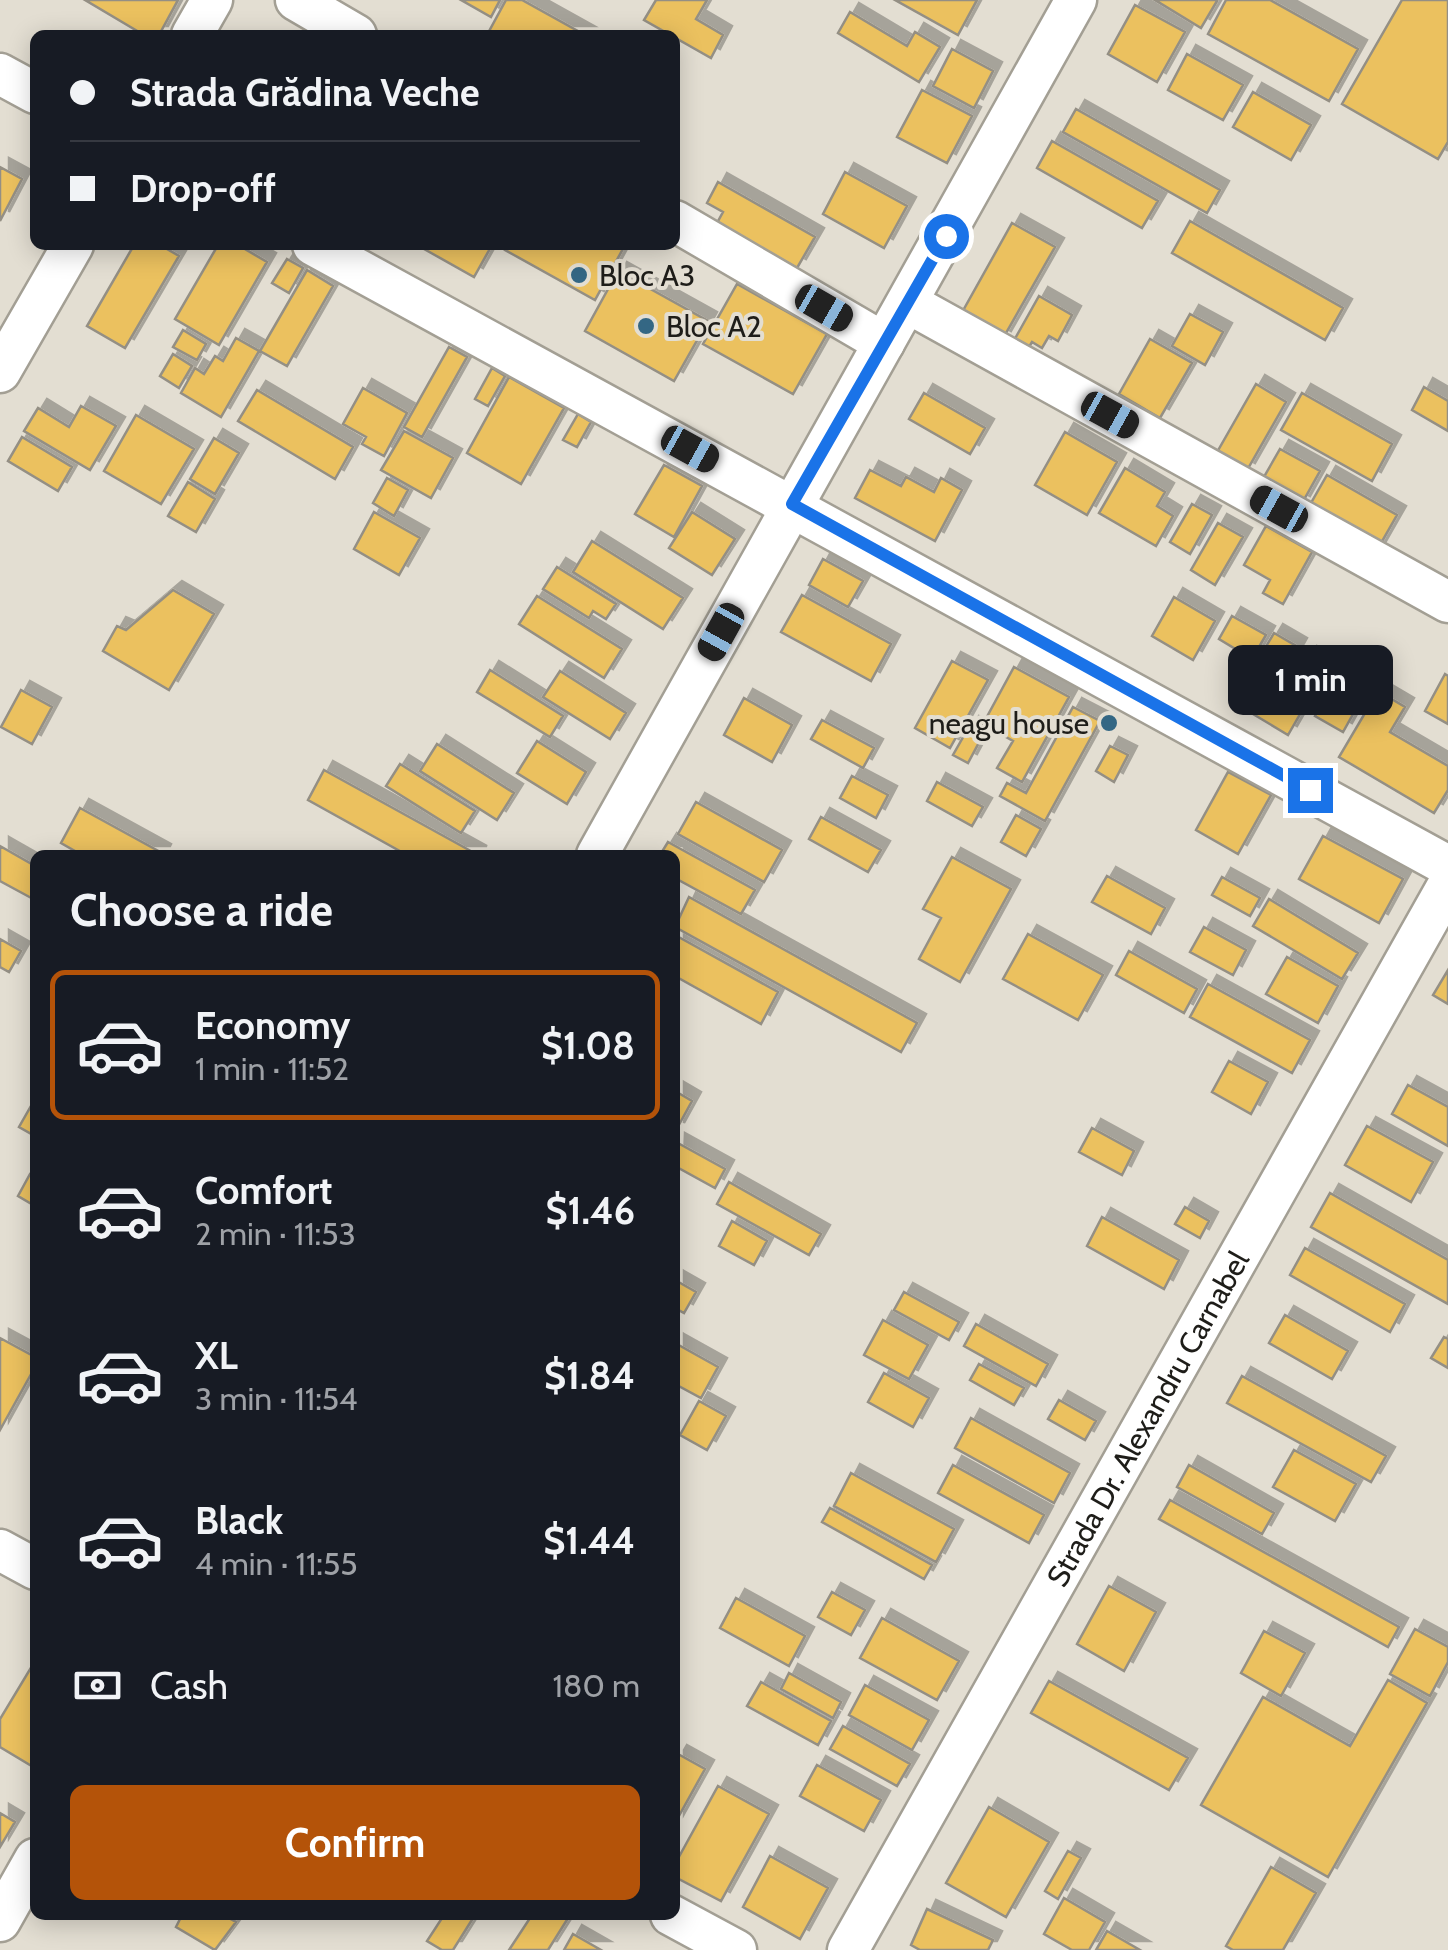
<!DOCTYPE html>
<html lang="en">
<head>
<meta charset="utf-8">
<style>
	:root { --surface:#171b24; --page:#242831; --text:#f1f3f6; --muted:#9ea1a6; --line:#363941; --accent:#b45309 }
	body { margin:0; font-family:Cabin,sans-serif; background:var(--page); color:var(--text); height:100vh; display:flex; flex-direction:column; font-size:38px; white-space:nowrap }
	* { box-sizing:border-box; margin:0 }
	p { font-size:32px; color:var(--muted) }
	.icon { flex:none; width:55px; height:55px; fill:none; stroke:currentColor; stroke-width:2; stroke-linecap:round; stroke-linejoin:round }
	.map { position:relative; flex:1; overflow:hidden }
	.panel { position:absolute; left:30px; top:850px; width:650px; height:1070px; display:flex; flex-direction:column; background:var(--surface); border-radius:15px; box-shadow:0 5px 25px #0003 }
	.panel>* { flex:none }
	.hud { position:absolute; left:30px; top:30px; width:650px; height:220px; border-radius:15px; box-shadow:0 5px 25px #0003; display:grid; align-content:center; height:220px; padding:0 40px; background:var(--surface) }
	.end { position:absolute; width:45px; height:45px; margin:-22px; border:12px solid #1a73e8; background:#fff; box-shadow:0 0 0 5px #fff }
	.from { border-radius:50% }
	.bubble { position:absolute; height:70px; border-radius:15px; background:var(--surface); box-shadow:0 5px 25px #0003; font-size:32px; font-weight:700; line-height:70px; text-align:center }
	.car { position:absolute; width:30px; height:60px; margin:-30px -15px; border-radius:12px; box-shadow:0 0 8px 2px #0007; background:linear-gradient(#222 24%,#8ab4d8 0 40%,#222 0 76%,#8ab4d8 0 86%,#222 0) }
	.hud b { display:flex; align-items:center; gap:35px; height:95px; font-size:38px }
	.hud b+b { border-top:2px solid var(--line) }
	.hud i { width:25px; height:25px; background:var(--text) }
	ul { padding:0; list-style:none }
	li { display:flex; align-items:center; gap:30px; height:150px; margin:0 20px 15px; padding:0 20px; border:5px solid transparent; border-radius:15px }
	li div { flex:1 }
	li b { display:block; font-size:38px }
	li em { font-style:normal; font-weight:700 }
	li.selected { border-color:var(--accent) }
	li>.icon { width:90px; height:90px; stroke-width:1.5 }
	h2 { padding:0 40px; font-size:45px; line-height:120px }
	.pay { display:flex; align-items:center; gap:25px; height:110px; padding:0 40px; font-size:38px }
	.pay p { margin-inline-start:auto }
	.cta { display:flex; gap:20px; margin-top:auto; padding:20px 40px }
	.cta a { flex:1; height:115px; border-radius:15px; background:var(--accent); color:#fff; font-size:40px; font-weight:700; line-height:115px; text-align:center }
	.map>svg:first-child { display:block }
	.building { fill:#ebc15e; stroke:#948f84; stroke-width:2.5; filter:url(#shadow) }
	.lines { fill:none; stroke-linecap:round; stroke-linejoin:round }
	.minor-casing { stroke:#a39f94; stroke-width:45 }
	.minor { stroke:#fff; stroke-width:40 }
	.route { stroke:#1a73e8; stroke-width:12 }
	.poi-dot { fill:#346784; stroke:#e3ded2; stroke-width:4 }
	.labels { text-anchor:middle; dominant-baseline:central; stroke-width:8; stroke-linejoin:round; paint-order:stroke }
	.poi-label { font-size:30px; fill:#1e1d19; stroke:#e3ded2; text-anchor:start }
	.street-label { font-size:30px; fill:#1e1d19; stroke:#e3ded2 }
</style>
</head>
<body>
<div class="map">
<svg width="1448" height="1950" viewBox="0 0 1448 1950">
	<defs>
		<filter id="shadow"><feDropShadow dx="9" dy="-9" stdDeviation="0" flood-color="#0004"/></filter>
	</defs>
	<rect width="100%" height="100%" fill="#e3ded2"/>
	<!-- building -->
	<path class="building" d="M 85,0 L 178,0 L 159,35 L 144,35 Z
		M 461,0 L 500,0 L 491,17 Z
		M 506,0 L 522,0 L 585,35 L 487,35 Z
		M 656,0 L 707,0 L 696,19 L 723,35 L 711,58 L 644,20 Z
		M 895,0 L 977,0 L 958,35 Z
		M 1155,0 L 1216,0 L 1217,1 L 1201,28 Z
		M 1226,0 L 1270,0 L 1358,49 L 1329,101 L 1208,34 Z
		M 1402,0 L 1448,0 L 1448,142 L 1438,159 L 1342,104 Z
		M 1135,5 L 1185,32 L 1157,82 L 1108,54 Z
		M 850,12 L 907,46 L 915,32 L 940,47 L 919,82 L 838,33 Z
		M 952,49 L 993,71 L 974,108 L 933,86 Z
		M 1187,54 L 1243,85 L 1223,120 L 1168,90 Z
		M 922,90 L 972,116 L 947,163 L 897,137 Z
		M 1253,92 L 1311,125 L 1291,160 L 1233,127 Z
		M 1076,109 L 1220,190 L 1207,213 L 1063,132 Z
		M 1052,141 L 1158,201 L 1142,228 L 1037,168 Z
		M 0,167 L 22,179 L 0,221 Z
		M 845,172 L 907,206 L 884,248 L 823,214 Z
		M 718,182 L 815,237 L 797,268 L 717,223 L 723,212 L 707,203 Z
		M 1190,221 L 1343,308 L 1325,340 L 1172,253 Z
		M 1012,223 L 1055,247 L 1002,340 L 960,316 Z
		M 134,245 L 160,245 L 179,256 L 125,348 L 87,326 Z
		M 218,245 L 238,245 L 267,262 L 219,345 L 175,319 Z
		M 417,245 L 492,245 L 474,277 Z
		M 508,245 L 625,245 L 595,300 L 505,250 Z
		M 287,259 L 303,268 L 289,293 L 272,283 Z
		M 307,270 L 333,286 L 287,366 L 260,351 Z
		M 618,271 L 708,321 L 674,381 L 585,331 Z
		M 737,284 L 827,334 L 793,394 L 703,344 Z
		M 1039,296 L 1072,315 L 1058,341 L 1049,336 L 1042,348 L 1032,342 L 1026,352 L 1012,344 Z
		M 1190,314 L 1223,332 L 1205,365 L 1172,346 Z
		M 183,330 L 206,344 L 197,360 L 173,347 Z
		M 236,338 L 259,351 L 221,417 L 181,393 L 195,368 L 204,374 L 215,356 L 223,361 Z
		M 1150,339 L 1192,363 L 1160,418 L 1119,394 Z
		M 449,347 L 467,357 L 422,437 L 404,427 Z
		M 173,354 L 192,366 L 179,388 L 160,376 Z
		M 492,368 L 505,376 L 488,406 L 475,399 Z
		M 509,377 L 564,408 L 521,484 L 467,453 Z
		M 1256,384 L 1286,402 L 1246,472 L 1216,454 Z
		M 1424,387 L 1448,401 L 1448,431 L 1412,410 Z
		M 363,388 L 407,413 L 384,456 L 362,444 L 366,437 L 343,424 Z
		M 257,390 L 353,447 L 335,479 L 238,421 Z
		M 924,393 L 985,428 L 970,454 L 909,419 Z
		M 1302,393 L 1392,444 L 1372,481 L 1281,430 Z
		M 81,406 L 116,426 L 90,470 L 24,431 L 38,408 L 69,427 Z
		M 578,414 L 591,422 L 577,447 L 563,440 Z
		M 136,415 L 194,449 L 161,504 L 104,471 Z
		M 404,431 L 453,458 L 431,498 L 381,470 Z
		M 1065,432 L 1117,462 L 1087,515 L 1035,485 Z
		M 22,437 L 72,467 L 58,491 L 8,461 Z
		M 214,438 L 239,453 L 215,494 L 190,479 Z
		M 1280,449 L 1320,471 L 1301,505 L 1261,482 Z
		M 664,465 L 702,486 L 674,537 L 635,514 Z
		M 1125,468 L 1165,492 L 1157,506 L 1173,516 L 1156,546 L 1099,513 Z
		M 870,470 L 901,486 L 906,477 L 934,492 L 941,478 L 962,490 L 935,541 L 855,498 Z
		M 1327,475 L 1397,515 L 1377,550 L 1307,510 Z
		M 387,478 L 408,490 L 394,516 L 373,503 Z
		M 188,482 L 215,499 L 196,532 L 168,516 Z
		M 1192,504 L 1212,515 L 1190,554 L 1170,542 Z
		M 374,512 L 420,538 L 399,575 L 354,549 Z
		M 692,512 L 735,539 L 712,575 L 669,548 Z
		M 1218,523 L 1243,537 L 1215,585 L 1191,570 Z
		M 1266,526 L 1312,552 L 1283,604 L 1263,593 L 1270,580 L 1244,565 Z
		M 592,541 L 683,598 L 663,629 L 573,572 Z
		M 823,559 L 863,581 L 848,607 L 809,585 Z
		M 557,567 L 616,604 L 606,619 L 593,611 L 589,618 L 543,589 Z
		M 173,590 L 214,614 L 169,690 L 103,651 L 117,626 L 126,630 Z
		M 802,595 L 891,644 L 871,681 L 781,632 Z
		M 537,596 L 622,649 L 604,678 L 519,624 Z
		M 1174,597 L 1215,621 L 1193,660 L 1152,636 Z
		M 1232,616 L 1266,635 L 1252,659 L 1219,639 Z
		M 1274,633 L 1298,647 L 1276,685 L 1307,702 L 1288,735 L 1233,702 Z
		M 1308,655 L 1367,689 L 1343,732 L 1315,716 L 1324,701 L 1292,683 Z
		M 952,661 L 988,680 L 950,748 L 915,728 Z
		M 1014,667 L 1069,697 L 1022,782 L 997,768 L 1013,741 L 983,724 Z
		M 490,670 L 563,716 L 550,737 L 477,692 Z
		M 560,671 L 626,713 L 610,739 L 543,697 Z
		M 1445,674 L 1448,676 L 1448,724 L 1425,711 Z
		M 21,690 L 52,707 L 32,744 L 1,727 Z
		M 1378,691 L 1405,707 L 1390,732 L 1448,766 L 1448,790 L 1434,813 L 1339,757 Z
		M 744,698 L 792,725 L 772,762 L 724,735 Z
		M 1073,707 L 1100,721 L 1045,821 L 1000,796 L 1007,783 L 1026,793 Z
		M 822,720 L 874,748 L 863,768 L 811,739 Z
		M 970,725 L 984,733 L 968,763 L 953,755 Z
		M 537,741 L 586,772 L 567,804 L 517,773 Z
		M 437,744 L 514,793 L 497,820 L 420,771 Z
		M 1110,746 L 1128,755 L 1114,782 L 1096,771 Z
		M 400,764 L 475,811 L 461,833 L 386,786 Z
		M 324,770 L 478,855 L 407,855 L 308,800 Z
		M 1228,772 L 1271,795 L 1238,854 L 1196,830 Z
		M 852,776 L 888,795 L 876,818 L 840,798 Z
		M 937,782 L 983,807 L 972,826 L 927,801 Z
		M 696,802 L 782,850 L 764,882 L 678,834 Z
		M 80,808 L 162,853 L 161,855 L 82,855 L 61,843 Z
		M 1016,815 L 1041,829 L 1026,856 L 1001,842 Z
		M 821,817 L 881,850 L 868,872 L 809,839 Z
		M 1323,836 L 1403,879 L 1379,923 L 1299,879 Z
		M 668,842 L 755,890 L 741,914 L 675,878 L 675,855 L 660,855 Z
		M 0,846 L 35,866 L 35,900 L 0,881 Z
		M 952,857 L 1011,889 L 960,982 L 919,959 L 941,918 L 923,909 Z
		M 1107,876 L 1165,908 L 1151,934 L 1092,902 Z
		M 1222,877 L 1260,898 L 1250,916 L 1212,895 Z
		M 689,897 L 917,1023 L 901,1052 L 675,927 Z
		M 1269,899 L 1358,953 L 1342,979 L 1253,926 Z
		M 1204,927 L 1246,950 L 1233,975 L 1190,952 Z
		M 1028,934 L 1103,975 L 1078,1020 L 1003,979 Z
		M 675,935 L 778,992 L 761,1024 L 675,976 Z
		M 0,939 L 21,951 L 9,972 L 0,967 Z
		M 1129,951 L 1197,989 L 1184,1013 L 1116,975 Z
		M 1287,957 L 1338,986 L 1318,1023 L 1266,994 Z
		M 1448,970 L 1448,1004 L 1433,995 Z
		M 1208,984 L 1310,1040 L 1292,1073 L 1190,1017 Z
		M 1229,1061 L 1268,1082 L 1251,1114 L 1212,1092 Z
		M 1408,1085 L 1448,1107 L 1448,1146 L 1392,1114 Z
		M 675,1091 L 692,1101 L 675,1132 Z
		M 35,1099 L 35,1136 L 19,1127 Z
		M 1367,1126 L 1433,1162 L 1411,1202 L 1345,1165 Z
		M 1092,1128 L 1134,1151 L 1122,1175 L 1079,1152 Z
		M 676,1142 L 725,1169 L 715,1188 L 675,1166 Z
		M 30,1174 L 35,1176 L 35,1206 L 18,1196 Z
		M 729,1182 L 821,1234 L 809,1255 L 717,1204 Z
		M 1330,1193 L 1448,1260 L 1448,1304 L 1311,1227 Z
		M 1185,1207 L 1209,1221 L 1200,1238 L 1175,1224 Z
		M 1102,1217 L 1179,1260 L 1164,1289 L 1087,1246 Z
		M 732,1221 L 767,1241 L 754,1265 L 719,1246 Z
		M 1305,1248 L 1405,1304 L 1390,1332 L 1290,1275 Z
		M 675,1280 L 696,1292 L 684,1313 L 675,1308 Z
		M 904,1292 L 959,1322 L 949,1340 L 894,1310 Z
		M 1285,1315 L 1348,1351 L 1332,1379 L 1269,1343 Z
		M 883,1320 L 928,1345 L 909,1379 L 864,1355 Z
		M 976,1324 L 1048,1364 L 1036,1386 L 964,1346 Z
		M 1444,1337 L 1448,1339 L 1448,1368 L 1431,1358 Z
		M 0,1338 L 35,1357 L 35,1367 L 0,1430 Z
		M 675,1343 L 718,1367 L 701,1398 L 675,1384 Z
		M 979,1364 L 1024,1388 L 1014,1405 L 970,1380 Z
		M 884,1373 L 929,1398 L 913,1427 L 868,1402 Z
		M 1242,1376 L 1386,1456 L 1371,1482 L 1227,1403 Z
		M 1059,1400 L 1096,1421 L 1085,1440 L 1048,1419 Z
		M 699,1401 L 726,1416 L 707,1450 L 680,1435 Z
		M 971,1418 L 1070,1473 L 1054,1503 L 955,1448 Z
		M 1294,1450 L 1356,1484 L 1335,1521 L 1273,1487 Z
		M 953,1465 L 1044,1515 L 1029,1543 L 938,1493 Z
		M 1189,1465 L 1274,1513 L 1262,1534 L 1177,1487 Z
		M 851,1473 L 954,1529 L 936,1562 L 834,1506 Z
		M 1170,1500 L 1399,1627 L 1388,1647 L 1159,1519 Z
		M 830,1508 L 932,1565 L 924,1579 L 822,1522 Z
		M 1109,1586 L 1156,1612 L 1124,1671 L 1077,1644 Z
		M 832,1592 L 865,1610 L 851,1635 L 818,1617 Z
		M 736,1598 L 805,1636 L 789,1666 L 720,1628 Z
		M 882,1618 L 959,1661 L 937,1700 L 860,1658 Z
		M 1415,1629 L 1448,1647 L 1448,1662 L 1430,1696 L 1390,1674 Z
		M 1264,1631 L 1305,1653 L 1281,1696 L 1241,1673 Z
		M 35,1661 L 35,1768 L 0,1747 L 0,1719 Z
		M 789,1673 L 841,1702 L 833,1718 L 781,1689 Z
		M 1388,1680 L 1427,1703 L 1328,1877 L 1201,1805 L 1263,1697 L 1350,1746 Z
		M 1049,1681 L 1188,1758 L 1169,1790 L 1031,1713 Z
		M 761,1682 L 831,1721 L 818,1745 L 747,1706 Z
		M 865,1685 L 929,1720 L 912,1750 L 849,1715 Z
		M 843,1726 L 910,1764 L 897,1786 L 830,1749 Z
		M 678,1754 L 705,1769 L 675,1823 L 675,1759 Z
		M 817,1765 L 881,1800 L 864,1831 L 800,1796 Z
		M 718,1786 L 769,1814 L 721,1901 L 675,1877 L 675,1864 Z
		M 989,1807 L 1049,1842 L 1006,1917 L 946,1883 Z
		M 0,1813 L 15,1822 L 0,1847 Z
		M 1068,1851 L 1081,1858 L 1058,1899 L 1045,1891 Z
		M 770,1856 L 828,1888 L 800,1939 L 743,1907 Z
		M 1271,1867 L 1316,1893 L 1283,1950 L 1233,1950 L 1226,1946 Z
		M 1064,1898 L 1105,1922 L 1089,1950 L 1072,1950 L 1044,1934 Z
		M 927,1909 L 993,1940 L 988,1950 L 920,1950 L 911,1945 Z
		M 182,1915 L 223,1915 L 236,1922 L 215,1950 L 176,1927 Z
		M 444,1915 L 475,1915 L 453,1950 L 442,1950 L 427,1941 Z
		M 532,1915 L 570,1915 L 548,1950 L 509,1950 Z
		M 1107,1931 L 1140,1950 L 1096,1950 Z
		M 573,1934 L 601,1950 L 564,1950 Z"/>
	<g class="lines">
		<!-- minor casing -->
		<g class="minor-casing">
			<g id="minor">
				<path d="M 296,0 L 356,35"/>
				<path d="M 192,35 L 212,0"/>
				<path d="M 0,74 L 35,93"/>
				<path d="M 675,221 L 884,343"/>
				<path d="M 313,245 L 1448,866"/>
				<path d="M 908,303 L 1448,602"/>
				<path d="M 0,372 L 73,245"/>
				<path d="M 597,855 L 1076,0"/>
				<path d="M 0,1550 L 35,1569"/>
				<path d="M 671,1915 L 736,1950"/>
				<path d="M 0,1921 L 35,1859"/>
				<path id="s1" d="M 848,1950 L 1448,885"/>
			</g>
		</g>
		<!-- minor -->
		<use href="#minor" class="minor"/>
	</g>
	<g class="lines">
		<!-- route -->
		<path class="route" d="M 946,236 L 792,504 L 1310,790"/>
	</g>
	<!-- markers -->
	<g class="poi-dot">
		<circle cx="579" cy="275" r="10"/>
		<circle cx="646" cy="326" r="10"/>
		<circle cx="1109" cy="723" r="10"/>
	</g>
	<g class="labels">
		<!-- poi labels -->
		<g class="poi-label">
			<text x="599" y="275">Bloc A3</text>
			<text x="666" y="326">Bloc A2</text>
			<text x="1089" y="723" text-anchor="end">neagu house</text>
		</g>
		<!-- street labels -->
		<g class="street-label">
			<text stroke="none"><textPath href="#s1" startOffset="610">Strada Dr. Alexandru Carnabel</textPath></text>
		</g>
	</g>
</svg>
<i class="end from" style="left:946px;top:236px"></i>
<i class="end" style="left:1310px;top:790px"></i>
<div class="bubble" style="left:1228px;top:645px;width:165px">1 min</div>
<i class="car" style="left:824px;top:308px;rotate:120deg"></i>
<i class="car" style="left:1110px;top:415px;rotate:119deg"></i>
<i class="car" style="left:690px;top:449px;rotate:119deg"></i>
<i class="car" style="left:1279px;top:509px;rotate:299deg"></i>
<i class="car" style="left:721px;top:632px;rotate:209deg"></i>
<div class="hud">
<b><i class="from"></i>Strada Grădina Veche</b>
<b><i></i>Drop-off</b>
</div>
<section class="panel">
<h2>Choose a ride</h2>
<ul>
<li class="selected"><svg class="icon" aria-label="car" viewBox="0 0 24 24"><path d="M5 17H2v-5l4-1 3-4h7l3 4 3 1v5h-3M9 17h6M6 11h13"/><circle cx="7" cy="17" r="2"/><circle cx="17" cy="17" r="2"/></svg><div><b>Economy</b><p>1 min · 11:52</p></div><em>$1.08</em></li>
<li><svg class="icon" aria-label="car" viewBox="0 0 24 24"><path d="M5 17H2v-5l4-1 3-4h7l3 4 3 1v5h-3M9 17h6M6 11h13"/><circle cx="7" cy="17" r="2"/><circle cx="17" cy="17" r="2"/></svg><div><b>Comfort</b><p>2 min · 11:53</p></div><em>$1.46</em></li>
<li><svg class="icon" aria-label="car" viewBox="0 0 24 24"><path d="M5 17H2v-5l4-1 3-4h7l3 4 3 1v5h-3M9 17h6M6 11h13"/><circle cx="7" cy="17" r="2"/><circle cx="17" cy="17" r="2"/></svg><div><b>XL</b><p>3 min · 11:54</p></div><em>$1.84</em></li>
<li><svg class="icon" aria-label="car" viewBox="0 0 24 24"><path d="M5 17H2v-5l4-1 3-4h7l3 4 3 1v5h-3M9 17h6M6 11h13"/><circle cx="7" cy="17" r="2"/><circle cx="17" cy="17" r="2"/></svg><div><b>Black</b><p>4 min · 11:55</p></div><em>$1.44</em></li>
</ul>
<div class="pay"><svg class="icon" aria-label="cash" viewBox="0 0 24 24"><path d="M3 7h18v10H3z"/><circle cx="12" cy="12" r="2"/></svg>Cash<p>180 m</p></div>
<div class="cta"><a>Confirm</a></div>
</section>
</div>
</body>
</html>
